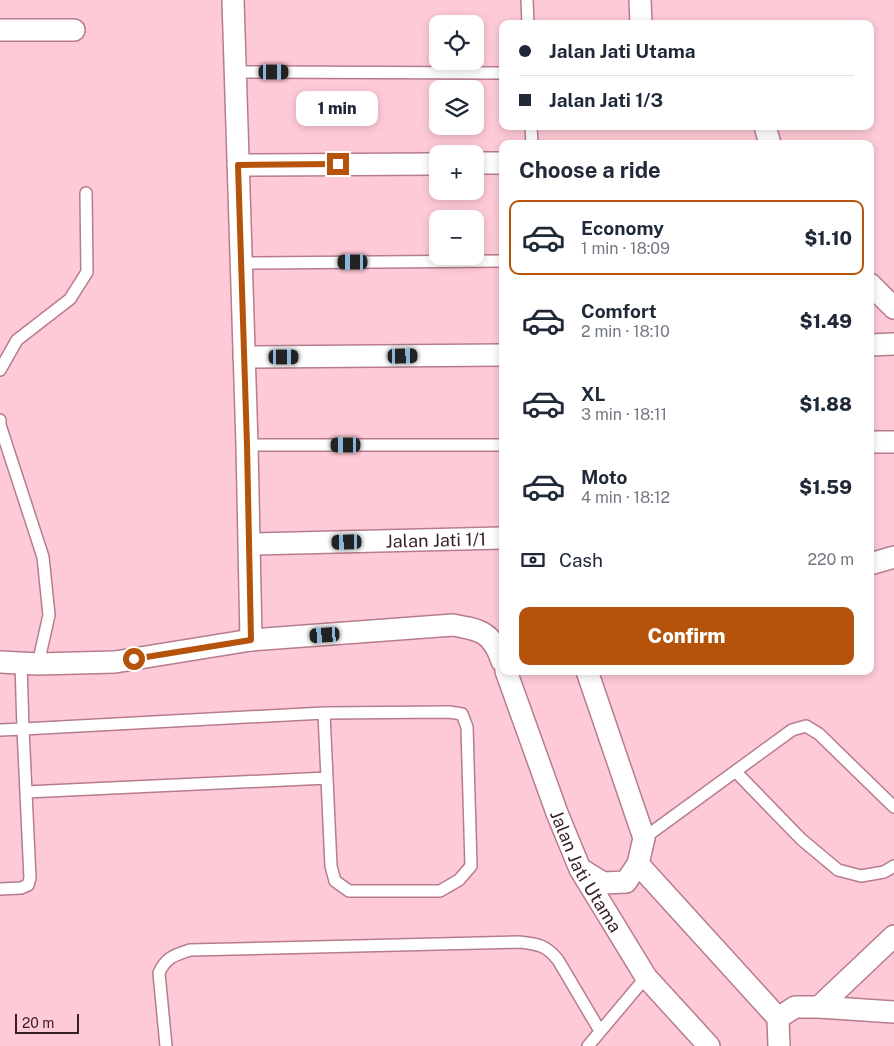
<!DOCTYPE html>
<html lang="en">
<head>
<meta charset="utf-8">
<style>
	:root { --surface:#fff; --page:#f6f6f7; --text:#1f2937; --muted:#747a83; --line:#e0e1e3; --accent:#b45309 }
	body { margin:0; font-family:"Public Sans",sans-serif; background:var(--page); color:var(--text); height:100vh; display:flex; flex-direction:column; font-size:19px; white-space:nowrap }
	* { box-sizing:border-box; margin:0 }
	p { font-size:16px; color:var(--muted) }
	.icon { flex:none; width:28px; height:28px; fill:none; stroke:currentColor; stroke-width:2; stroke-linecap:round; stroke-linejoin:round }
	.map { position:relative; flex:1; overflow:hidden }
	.side { position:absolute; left:499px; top:140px; width:375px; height:535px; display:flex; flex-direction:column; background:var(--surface); border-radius:10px; box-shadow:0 2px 8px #0003 }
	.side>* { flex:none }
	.banner { position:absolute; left:499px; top:20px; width:375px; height:110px; border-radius:10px; box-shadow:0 2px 8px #0003; display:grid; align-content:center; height:110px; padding:0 20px; background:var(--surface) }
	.tools { position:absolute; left:429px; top:15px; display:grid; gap:10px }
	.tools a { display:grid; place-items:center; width:55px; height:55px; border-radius:10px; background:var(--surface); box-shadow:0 2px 8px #0003; font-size:25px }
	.scale { position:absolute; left:15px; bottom:12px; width:64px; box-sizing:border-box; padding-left:5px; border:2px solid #371f26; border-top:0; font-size:14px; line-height:18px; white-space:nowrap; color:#371f26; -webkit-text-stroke:4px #ffcad7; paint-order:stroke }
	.end { position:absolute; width:22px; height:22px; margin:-11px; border:6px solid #b45309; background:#fff; box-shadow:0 0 0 2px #fff }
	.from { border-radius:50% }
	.bubble { position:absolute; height:35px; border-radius:10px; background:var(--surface); box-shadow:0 2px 8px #0003; font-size:16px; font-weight:800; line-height:35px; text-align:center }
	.car { position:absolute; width:15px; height:30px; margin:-15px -8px; border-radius:6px; box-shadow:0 0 4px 1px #0007; background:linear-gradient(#222 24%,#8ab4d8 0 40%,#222 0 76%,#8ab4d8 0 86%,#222 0) }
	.banner b { display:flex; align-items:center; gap:18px; height:48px; font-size:19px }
	.banner b+b { border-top:1px solid var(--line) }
	.banner i { width:12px; height:12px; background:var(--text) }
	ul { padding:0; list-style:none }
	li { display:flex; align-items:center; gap:15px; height:75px; margin:0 10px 8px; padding:0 10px; border:2px solid transparent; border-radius:10px }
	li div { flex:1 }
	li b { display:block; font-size:19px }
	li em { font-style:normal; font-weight:800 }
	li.current { border-color:var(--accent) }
	li>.icon { width:45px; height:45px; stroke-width:1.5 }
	h2 { padding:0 20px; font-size:22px; line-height:60px }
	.pay { display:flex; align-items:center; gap:12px; height:55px; padding:0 20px; font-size:19px }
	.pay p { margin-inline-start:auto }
	.cta { display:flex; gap:10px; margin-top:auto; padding:10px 20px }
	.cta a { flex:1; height:58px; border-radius:10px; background:var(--accent); color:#fff; font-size:20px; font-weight:800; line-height:58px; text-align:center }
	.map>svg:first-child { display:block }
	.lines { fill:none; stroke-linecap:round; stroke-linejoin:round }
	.lane-casing { stroke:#b77c8c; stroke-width:14 }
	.street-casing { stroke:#b77c8c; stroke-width:24 }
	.lane { stroke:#fff; stroke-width:11 }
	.street { stroke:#fff; stroke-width:21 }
	.route { stroke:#b45309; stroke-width:6 }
	.labels { text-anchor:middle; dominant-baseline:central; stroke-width:5; stroke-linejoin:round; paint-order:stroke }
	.street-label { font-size:18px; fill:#371f26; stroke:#ffcad7 }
</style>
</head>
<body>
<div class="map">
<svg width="894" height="1046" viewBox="0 0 894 1046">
	<rect width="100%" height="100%" fill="#ffcad7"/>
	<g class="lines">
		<!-- lane casing -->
		<g class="lane-casing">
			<path id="lane" d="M 527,0 L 528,24
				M 235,72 L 502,73
				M 531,126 L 532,144
				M 242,263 L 502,261
				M 0,370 L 17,340 L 70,299 L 87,272 L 86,193
				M 0,420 L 0,425 L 43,557 L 49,615 L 38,664
				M 247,445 L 502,445
				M 21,663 L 23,729 L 324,713 L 449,712 L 462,714 L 467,727 L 471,866 L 459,880 L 440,891 L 349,891 L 335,881 L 331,866 L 324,713
				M 0,730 L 23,729 L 30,878 L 28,885 L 21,888 L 0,889
				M 736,772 L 801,839 L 838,870 L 861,876 L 884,872 L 894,866
				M 26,792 L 327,778
				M 644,838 L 792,730 L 806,726 L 819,734 L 894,807
				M 166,1046 L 159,973 C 166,957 175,955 190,950 L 519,942 C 538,944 546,945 558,960 L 600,1031
				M 588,1046 L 646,977"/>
		</g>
		<!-- street casing -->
		<g class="street-casing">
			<g id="street">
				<path d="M 233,0 L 247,445 L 251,640"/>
				<path d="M 640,0 L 641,24"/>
				<path d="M 0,30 L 74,30"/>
				<path d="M 765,126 L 770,144"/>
				<path d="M 475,163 L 502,163"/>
				<path d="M 238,165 L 438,164"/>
				<path d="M 870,284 L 894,308"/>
				<path d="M 870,345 L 894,344"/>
				<path d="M 244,357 L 502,355"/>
				<path d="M 870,442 L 894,442"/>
				<path id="s1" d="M 250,544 L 502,538"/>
				<path d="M 870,564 L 894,557"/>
				<path d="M 0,662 L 38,664 L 115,662 L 251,640 L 453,625 C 481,630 492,632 502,661"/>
				<path id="s2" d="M 506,671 L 557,813 L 580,869 L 646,977 L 709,1046"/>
				<path d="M 638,864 L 778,1018 L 779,1046"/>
				<path d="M 582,870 L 603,883 L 626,882 L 638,864 L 644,838 L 587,671"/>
				<path d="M 819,1007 L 894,936"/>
				<path d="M 778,1018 L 795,1007 L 819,1007 L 894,1012"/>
			</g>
		</g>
		<!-- lane -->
		<use href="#lane" class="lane"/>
		<!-- street -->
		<use href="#street" class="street"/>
	</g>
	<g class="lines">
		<!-- route -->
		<path class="route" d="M 134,659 L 251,640 L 247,445 L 238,165 L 338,164"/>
	</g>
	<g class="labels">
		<!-- street labels -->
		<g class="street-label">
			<text stroke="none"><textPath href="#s1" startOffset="186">Jalan Jati 1/1</textPath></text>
			<text stroke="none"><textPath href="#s2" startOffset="216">Jalan Jati Utama</textPath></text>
		</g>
	</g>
</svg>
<div class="tools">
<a><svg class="icon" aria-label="locate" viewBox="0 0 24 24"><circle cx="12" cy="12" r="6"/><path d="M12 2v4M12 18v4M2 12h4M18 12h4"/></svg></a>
<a><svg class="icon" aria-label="layers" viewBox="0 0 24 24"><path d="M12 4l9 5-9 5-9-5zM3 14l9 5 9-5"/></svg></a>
<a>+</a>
<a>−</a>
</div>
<div class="scale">20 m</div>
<i class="end from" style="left:134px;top:659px"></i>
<i class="end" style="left:338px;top:164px"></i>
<div class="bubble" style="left:296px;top:91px;width:82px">1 min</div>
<i class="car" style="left:274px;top:72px;rotate:90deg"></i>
<i class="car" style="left:353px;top:262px;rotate:270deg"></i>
<i class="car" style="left:403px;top:356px;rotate:89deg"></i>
<i class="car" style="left:284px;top:357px;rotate:90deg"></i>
<i class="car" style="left:346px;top:445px;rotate:270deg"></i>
<i class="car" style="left:347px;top:542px;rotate:269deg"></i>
<i class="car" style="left:325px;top:635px;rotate:266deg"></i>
<div class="banner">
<b><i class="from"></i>Jalan Jati Utama</b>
<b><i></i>Jalan Jati 1/3</b>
</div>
<section class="side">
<h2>Choose a ride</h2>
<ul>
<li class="current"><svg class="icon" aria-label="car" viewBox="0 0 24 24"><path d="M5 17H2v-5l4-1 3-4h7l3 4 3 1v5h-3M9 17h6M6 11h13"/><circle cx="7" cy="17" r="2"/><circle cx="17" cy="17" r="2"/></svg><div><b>Economy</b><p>1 min · 18:09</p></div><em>$1.10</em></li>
<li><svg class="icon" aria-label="car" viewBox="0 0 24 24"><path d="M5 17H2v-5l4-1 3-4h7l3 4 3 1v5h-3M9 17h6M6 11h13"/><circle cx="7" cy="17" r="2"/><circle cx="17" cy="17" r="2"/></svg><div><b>Comfort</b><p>2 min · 18:10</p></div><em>$1.49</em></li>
<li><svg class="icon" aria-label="car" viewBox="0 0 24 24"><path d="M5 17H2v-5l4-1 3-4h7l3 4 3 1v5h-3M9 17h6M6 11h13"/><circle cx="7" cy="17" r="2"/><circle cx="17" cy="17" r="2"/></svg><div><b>XL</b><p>3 min · 18:11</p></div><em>$1.88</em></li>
<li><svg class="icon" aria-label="car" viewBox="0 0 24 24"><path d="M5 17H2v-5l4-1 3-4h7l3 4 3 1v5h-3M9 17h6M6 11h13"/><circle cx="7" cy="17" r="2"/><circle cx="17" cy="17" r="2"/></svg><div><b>Moto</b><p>4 min · 18:12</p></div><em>$1.59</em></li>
</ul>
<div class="pay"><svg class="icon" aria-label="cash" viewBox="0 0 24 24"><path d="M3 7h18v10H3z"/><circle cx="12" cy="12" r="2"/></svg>Cash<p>220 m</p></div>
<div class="cta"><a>Confirm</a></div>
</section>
</div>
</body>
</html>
